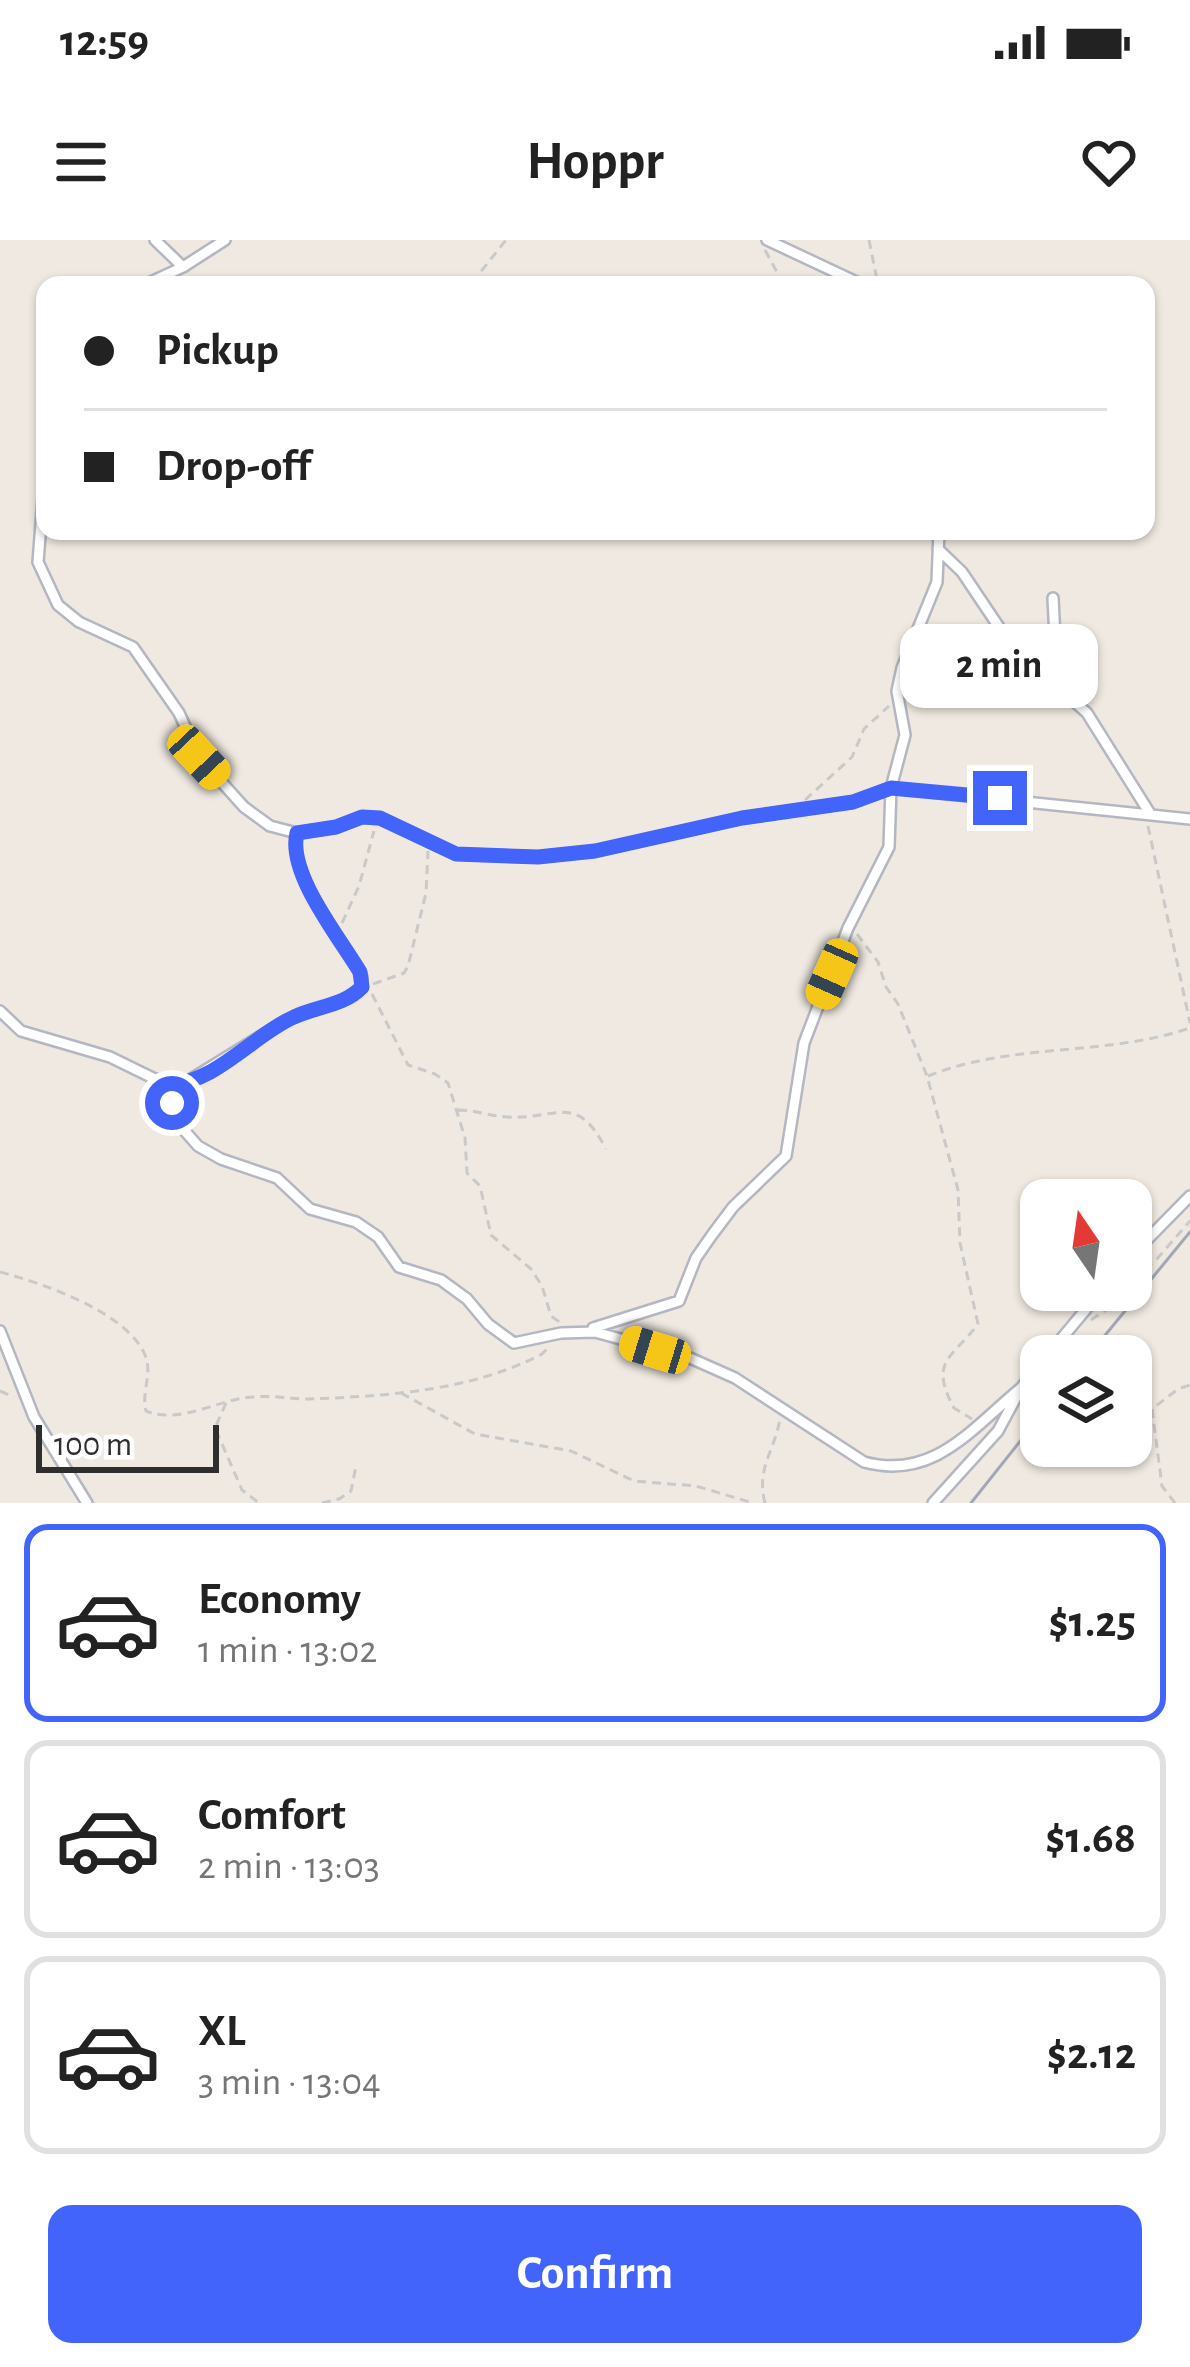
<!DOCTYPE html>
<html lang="en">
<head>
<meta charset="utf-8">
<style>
	:root { --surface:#fff; --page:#f2f2f2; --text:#222; --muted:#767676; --line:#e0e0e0; --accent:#4264fb }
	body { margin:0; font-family:"Alegreya Sans",sans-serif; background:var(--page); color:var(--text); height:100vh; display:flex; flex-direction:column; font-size:45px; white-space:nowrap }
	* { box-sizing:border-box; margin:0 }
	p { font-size:39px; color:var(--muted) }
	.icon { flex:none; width:66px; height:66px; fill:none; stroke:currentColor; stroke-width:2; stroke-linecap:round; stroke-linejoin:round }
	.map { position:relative; height:1263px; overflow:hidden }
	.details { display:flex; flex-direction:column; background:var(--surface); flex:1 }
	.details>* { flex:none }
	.hud { position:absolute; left:36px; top:36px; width:1119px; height:264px; border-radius:24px; box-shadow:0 3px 9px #0004; display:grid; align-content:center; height:264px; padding:0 48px; background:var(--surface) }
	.needle { width:78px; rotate:347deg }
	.controls { position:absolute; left:1020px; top:939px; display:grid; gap:24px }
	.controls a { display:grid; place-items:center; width:132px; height:132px; border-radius:24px; background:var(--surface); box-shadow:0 3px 9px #0004; font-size:60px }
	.scale { position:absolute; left:36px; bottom:30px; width:183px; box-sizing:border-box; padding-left:12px; border:6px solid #2e2e2e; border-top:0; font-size:33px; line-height:42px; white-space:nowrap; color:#2e2e2e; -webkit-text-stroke:9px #fff; paint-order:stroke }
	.end { position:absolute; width:54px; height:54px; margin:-27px; border:15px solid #4264fb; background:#fff; box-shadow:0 0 0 6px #fff }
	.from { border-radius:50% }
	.bubble { position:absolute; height:84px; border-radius:24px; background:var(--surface); box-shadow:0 3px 9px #0004; font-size:39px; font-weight:700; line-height:84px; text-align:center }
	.car { position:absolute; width:36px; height:72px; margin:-36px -18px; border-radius:15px; box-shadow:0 0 9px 3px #0007; background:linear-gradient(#f5c518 24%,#345 0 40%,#f5c518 0 76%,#345 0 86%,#f5c518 0) }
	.hud b { display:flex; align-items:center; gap:42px; height:114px; font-size:45px }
	.hud b+b { border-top:3px solid var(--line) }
	.hud i { width:30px; height:30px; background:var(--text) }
	ul { padding:21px 0 0; list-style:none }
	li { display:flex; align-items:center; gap:36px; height:198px; margin:0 24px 18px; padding:0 24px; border:6px solid var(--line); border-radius:24px }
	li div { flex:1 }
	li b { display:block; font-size:45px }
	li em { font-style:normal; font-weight:700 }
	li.selected { border-color:var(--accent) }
	li>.icon { width:108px; height:108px; stroke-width:1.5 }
	.button { display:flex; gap:24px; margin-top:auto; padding:24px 48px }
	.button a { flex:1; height:138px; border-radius:24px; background:var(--accent); color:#fff; font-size:48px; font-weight:700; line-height:138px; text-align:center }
	.status { display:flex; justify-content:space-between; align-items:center; height:84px; padding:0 60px; background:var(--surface); direction:ltr }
	.status svg { height:33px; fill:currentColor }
	header { display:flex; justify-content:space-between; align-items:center; height:156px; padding:0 48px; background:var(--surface); font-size:54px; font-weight:700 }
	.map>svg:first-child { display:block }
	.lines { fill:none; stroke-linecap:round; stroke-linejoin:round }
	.street-casing { stroke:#b4b7c1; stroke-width:14 }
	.path { stroke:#c9c9c9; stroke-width:3; stroke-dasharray:9 6; stroke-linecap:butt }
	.street { stroke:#fff; stroke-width:9 }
	.rail { stroke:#a3a6b8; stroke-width:3 }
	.route { stroke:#4264fb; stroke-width:15 }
</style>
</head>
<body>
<div class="status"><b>12:59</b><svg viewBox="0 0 49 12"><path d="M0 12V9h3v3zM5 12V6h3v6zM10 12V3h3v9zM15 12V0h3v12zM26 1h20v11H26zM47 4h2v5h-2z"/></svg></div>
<header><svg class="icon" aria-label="menu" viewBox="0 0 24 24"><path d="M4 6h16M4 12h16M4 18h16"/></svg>Hoppr<svg class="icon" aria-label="heart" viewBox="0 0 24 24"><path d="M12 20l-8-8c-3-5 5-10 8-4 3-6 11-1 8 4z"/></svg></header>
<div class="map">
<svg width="1190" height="1263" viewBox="0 0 1190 1263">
	<rect width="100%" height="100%" fill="#efe9e1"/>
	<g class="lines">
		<!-- street casing -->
		<g class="street-casing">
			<path id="street" d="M 155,0 L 183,27
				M 767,0 L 863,45
				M 144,45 L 183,27 L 225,0
				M 45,233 L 38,322 L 58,365 L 79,382 L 133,407 L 179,473 L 199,517 L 244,567 L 270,586 L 297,593 L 336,587 L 362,577 L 380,579 L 456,614 L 538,617 L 595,611 L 742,578 L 853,562 L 891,548 L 1190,579
				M 938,309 L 962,332 L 1011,405 L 1087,473 L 1149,572
				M 1053,358 L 1055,398 L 1073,456
				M 0,771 L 21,791 L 110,817 L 155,839 L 183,844 L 287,780 L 346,759 L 362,747 L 362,737 C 344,698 286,636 297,593
				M 170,844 L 176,881 L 198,906 L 221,919 L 277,938 L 310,969 L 356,982 L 378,997 L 399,1027 L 441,1040 L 467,1059 L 488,1084 L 514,1103 L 561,1093 L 595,1092 L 690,1118 L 735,1138 L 864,1222 C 934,1241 972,1188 1021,1148
				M 1131,1016 L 1190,956
				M 593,1088 L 679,1061 L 696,1018 L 712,995 L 733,967 L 786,916 L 804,803 L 848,688 L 889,607 L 891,548 L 905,495 L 897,451 L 902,428 L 937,342 L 939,291
				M 0,1091 L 34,1177 L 87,1263
				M 1047,1116 L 1102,1050
				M 933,1263 L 998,1191 L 1021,1148 L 1041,1123"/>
		</g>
		<!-- path -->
		<path class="path" d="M 869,0 L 878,45
			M 765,10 L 784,45
			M 476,45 L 479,34 L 506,0
			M 805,560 L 852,517 L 864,489 L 889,466
			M 1148,586 L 1190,783
			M 342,683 L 359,646 L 374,591
			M 857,694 L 878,722 L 886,747 L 898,764 L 927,836 L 958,950 L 960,1003 L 978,1084 C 953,1118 928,1120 954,1168 L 972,1179
			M 373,744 L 404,733 L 408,726 L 426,653 L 428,611
			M 372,754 L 408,825 L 435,834 L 448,843 L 465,898 L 467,933 L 480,946 L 491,995 L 531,1029 L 542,1046 L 551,1076 L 561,1083
			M 928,836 C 1013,802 1104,817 1190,788
			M 458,870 C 475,870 490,876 507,877 C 557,880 576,851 606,909
			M 0,1032 C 42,1043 127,1072 145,1115 C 153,1135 141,1151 146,1171 C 180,1185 218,1159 253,1157 C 271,1155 290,1159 309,1159 C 388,1156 471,1151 542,1114 L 548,1108
			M 1133,1038 L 1156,1020 L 1190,981
			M 1131,1039 L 1138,1025
			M 1091,1080 L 1109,1068 L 1123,1050
			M 0,1151 L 14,1157
			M 401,1153 L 475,1194 L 571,1211 L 634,1241 L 696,1246 L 753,1263
			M 226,1163 L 215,1188 L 242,1250 L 259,1263
			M 322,1263 L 339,1259 L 351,1251 L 356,1226
			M 765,1263 C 756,1228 774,1213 780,1179
			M 1175,1263 L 1162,1246 L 1152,1169 L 1178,1149 L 1190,1145"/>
		<!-- street -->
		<use href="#street" class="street"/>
		<!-- rail -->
		<path class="rail" d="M 1088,1116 L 1190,992
			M 971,1263 L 1041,1175"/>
	</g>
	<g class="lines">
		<!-- route -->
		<path class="route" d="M 172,863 L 170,844 C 216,843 253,795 294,777 C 317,766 344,766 362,747 L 360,732 C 339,697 287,633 297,593 L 336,587 L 362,577 L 380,578 L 456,614 L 538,617 L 595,611 L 742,578 L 853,562 L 891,548 L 1000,558"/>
	</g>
</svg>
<div class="controls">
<a><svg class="needle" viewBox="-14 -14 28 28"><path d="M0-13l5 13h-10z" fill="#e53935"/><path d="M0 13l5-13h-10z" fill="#767676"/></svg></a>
<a><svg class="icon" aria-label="layers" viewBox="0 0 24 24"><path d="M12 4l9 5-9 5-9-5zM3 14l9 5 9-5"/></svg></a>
</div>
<div class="scale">100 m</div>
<i class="end from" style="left:172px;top:863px"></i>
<i class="end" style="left:1000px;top:558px"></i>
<div class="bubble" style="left:900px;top:384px;width:198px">2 min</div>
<i class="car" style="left:199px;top:517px;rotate:137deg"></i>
<i class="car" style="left:832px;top:734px;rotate:204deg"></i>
<i class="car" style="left:655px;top:1110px;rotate:287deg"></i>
<div class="hud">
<b><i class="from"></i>Pickup</b>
<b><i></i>Drop-off</b>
</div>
</div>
<section class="details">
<ul>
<li class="selected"><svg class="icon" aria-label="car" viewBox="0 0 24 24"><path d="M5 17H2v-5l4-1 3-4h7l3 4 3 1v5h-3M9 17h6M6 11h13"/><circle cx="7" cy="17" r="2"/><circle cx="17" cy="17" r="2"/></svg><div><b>Economy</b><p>1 min · 13:02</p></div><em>$1.25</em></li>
<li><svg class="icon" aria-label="car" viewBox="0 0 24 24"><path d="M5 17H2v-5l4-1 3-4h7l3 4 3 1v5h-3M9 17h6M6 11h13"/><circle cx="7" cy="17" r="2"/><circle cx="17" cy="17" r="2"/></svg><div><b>Comfort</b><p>2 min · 13:03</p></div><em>$1.68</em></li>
<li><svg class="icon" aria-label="car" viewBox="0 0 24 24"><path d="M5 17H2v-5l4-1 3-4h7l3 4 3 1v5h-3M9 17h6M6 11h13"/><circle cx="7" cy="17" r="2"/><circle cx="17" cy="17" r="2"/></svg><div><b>XL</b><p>3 min · 13:04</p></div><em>$2.12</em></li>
</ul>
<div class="button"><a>Confirm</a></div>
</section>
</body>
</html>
